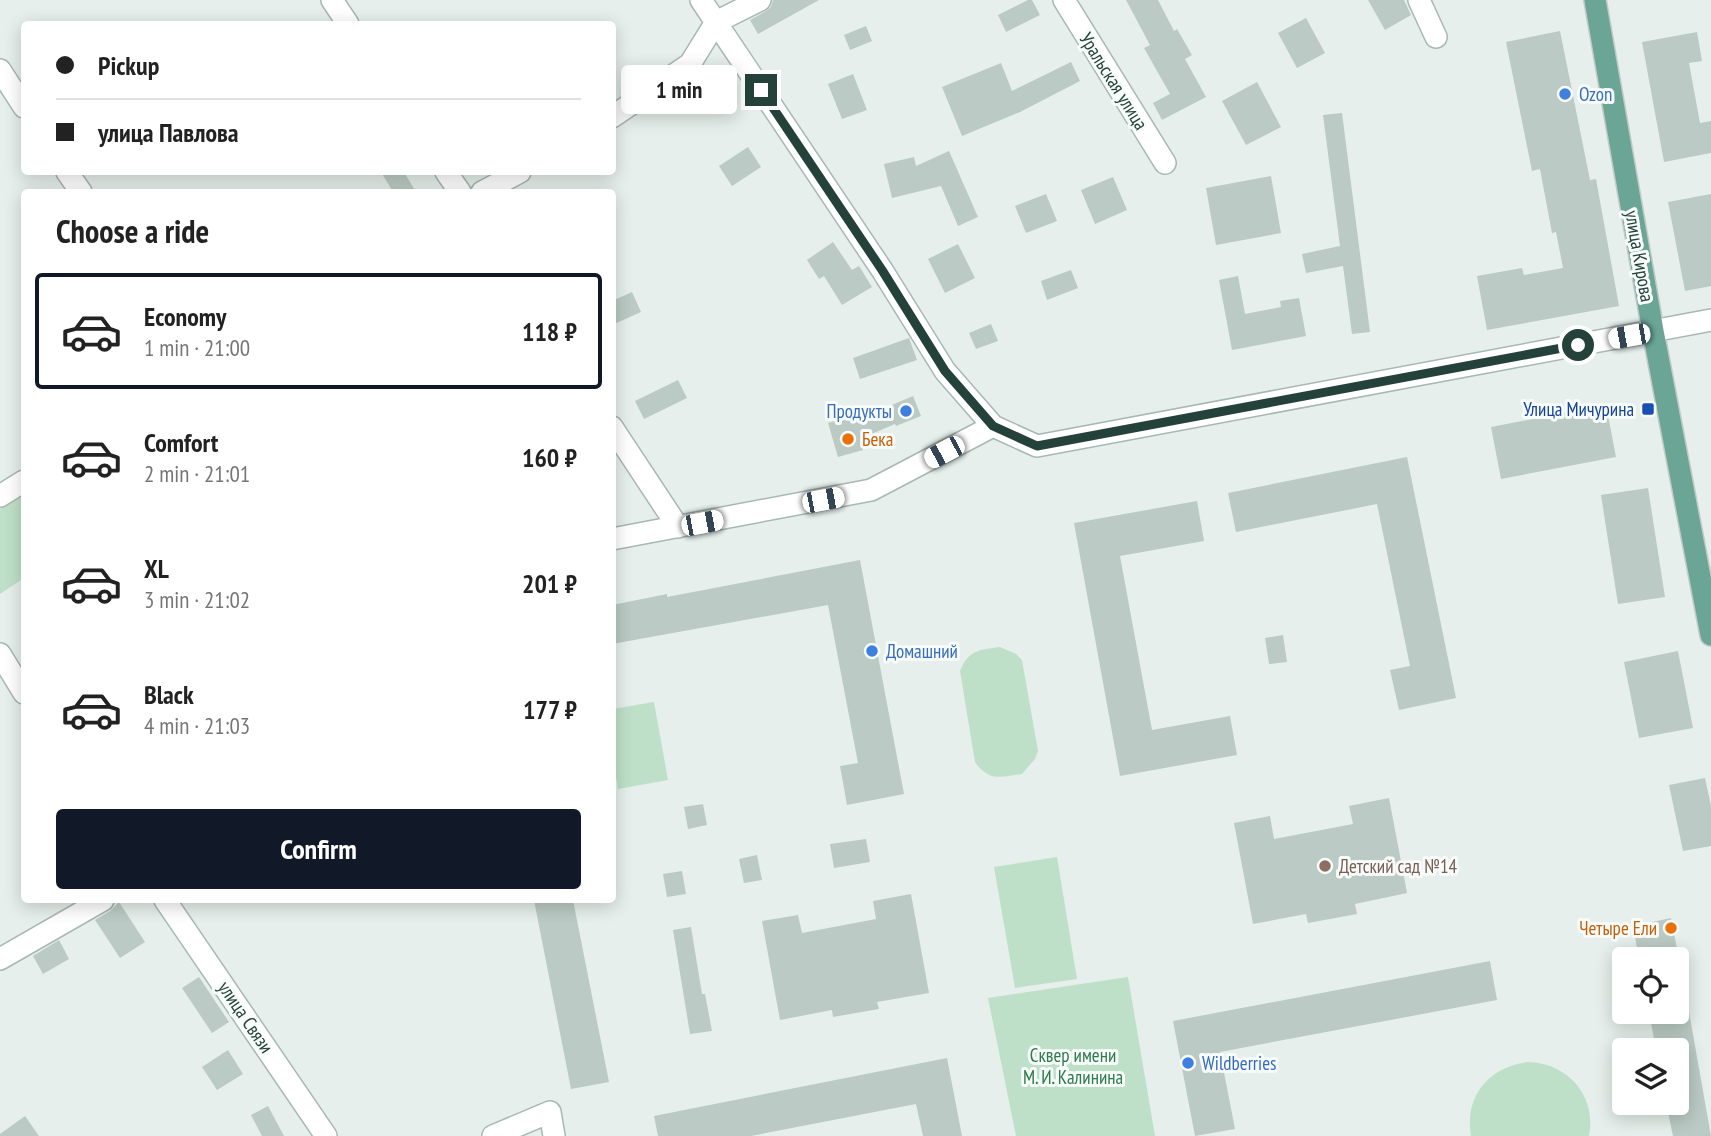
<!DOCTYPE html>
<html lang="en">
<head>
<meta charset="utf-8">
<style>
	:root { --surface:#fff; --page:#f2f2f2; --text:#222; --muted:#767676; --line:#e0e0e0; --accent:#111827 }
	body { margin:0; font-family:"PT Sans Narrow",sans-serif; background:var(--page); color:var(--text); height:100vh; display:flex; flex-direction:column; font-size:26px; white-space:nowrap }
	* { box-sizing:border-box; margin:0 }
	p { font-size:23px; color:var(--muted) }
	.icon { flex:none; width:38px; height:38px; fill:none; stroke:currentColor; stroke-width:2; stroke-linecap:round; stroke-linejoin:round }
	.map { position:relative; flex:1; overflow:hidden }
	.sheet { position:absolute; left:21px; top:189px; width:595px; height:714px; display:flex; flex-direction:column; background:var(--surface); border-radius:7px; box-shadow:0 4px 18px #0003 }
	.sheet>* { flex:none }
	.hud { position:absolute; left:21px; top:21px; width:595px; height:154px; border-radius:7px; box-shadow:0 4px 18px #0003; display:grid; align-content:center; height:154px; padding:0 35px; background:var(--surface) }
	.fabs { position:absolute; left:1612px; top:947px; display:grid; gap:14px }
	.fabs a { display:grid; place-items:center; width:77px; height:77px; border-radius:7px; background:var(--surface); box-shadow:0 4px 18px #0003; font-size:35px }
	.end { position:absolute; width:32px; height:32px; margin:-16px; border:9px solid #24423a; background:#fff; box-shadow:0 0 0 4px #fff }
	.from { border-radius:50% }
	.bubble { position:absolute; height:49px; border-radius:7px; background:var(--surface); box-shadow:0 4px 18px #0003; font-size:23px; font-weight:600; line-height:49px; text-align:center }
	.car { position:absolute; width:21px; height:42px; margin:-21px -10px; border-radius:9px; box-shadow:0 0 5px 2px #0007; background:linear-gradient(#fff 24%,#345 0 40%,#fff 0 76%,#345 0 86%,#fff 0) }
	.hud b { display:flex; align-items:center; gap:24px; height:66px; font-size:26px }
	.hud b+b { border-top:2px solid var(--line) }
	.hud i { width:18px; height:18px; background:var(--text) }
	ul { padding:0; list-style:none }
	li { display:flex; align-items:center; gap:21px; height:116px; margin:0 14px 10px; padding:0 21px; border:4px solid transparent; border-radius:7px }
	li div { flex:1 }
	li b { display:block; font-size:26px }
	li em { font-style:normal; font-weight:600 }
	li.on { border-color:var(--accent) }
	li>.icon { width:63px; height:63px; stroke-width:1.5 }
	h2 { padding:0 35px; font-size:32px; line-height:84px }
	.cta { display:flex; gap:14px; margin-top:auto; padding:14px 35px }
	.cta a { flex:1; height:80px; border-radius:7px; background:var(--accent); color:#fff; font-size:28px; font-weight:600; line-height:80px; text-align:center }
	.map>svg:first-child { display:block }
	.green { fill:#bfe0c8 }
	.building { fill:#bbcac4 }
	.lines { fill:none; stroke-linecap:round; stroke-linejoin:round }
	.minor-casing { stroke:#a8b8b2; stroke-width:24 }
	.major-casing { stroke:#c2cac8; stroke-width:24 }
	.minor { stroke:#fff; stroke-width:21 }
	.major { stroke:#6aa596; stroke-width:21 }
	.route { stroke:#24423a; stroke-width:9 }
	.shop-dot { fill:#3f7fe0; stroke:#f7fbf9; stroke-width:2.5 }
	.transit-dot { fill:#1a4fb4; stroke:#f7fbf9; stroke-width:2.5 }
	.food-dot { fill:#e8710a; stroke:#f7fbf9; stroke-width:2.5 }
	.education-dot { fill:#8d6e63; stroke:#f7fbf9; stroke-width:2.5 }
	.labels { text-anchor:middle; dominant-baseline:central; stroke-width:6; stroke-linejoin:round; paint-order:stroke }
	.street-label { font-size:19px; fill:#24423a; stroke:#f7fbf9 }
	.shop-label { font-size:19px; fill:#366cbe; stroke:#f7fbf9; text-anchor:start }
	.transit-label { font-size:19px; fill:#164399; stroke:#f7fbf9; text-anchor:end }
	.food-label { font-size:19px; fill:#c56008; stroke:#f7fbf9; text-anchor:start }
	.education-label { font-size:19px; fill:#785e54; stroke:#f7fbf9; text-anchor:start }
	.park-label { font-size:19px; fill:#2d7a4b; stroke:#f7fbf9 }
</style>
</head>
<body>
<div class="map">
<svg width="1711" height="1136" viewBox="0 0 1711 1136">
	<rect width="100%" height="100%" fill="#e6efeb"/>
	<!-- green -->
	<path class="green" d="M 24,493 L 24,578 L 0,594 L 0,509 Z
		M 1000,647 L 1016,654 L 1022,660 L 1038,751 L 1035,759 L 1022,774 C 1001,777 989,782 975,762 L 960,671 C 969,649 980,650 1000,647 Z
		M 654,702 L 668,780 L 618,789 L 613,756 L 613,709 Z
		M 1057,857 L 1077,979 L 1015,988 L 994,867 Z
		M 1128,977 L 1155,1136 L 1016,1136 L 988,998 Z
		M 1528,1062 C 1568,1063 1597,1096 1589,1136 L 1471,1136 C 1464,1096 1489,1067 1528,1062 Z"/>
	<!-- building -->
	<path class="building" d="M 773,0 L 819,0 L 758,34 L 750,20 L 766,11 L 771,7 Z
		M 1028,0 L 1032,0 L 1040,15 L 1006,32 L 998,15 Z
		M 1126,0 L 1158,0 L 1174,31 L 1177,29 L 1192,55 L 1185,59 L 1206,97 L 1162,120 L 1153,103 L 1170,94 L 1144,48 L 1150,45 Z
		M 1368,0 L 1404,0 L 1411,15 L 1385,30 Z
		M 1306,18 L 1325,53 L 1297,68 L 1278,33 Z
		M 866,26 L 872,41 L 850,50 L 844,35 Z
		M 1560,31 L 1590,180 L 1596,179 L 1619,306 L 1487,330 L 1477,276 L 1522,268 L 1524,275 L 1563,268 L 1556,232 L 1552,233 L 1540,169 L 1532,171 L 1506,42 Z
		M 1697,32 L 1702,61 L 1689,63 L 1700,123 L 1711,121 L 1711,153 L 1664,162 L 1642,42 Z
		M 1071,62 L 1080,81 L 1020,112 L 962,136 L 942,87 L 1001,63 L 1012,91 Z
		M 853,74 L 867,110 L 842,119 L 828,84 Z
		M 1257,82 L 1281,127 L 1246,145 L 1222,101 Z
		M 1342,113 L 1370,332 L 1352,334 L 1343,266 L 1306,273 L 1302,254 L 1340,246 L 1323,115 Z
		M 748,147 L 761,167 L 732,186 L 719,166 Z
		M 949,151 L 978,217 L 958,226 L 941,186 L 892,198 L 884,164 L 914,157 L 916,166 Z
		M 381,172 L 404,172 L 416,192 L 393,192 Z
		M 1271,176 L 1281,233 L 1216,245 L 1206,188 Z
		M 1113,177 L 1127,210 L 1095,224 L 1081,190 Z
		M 1046,194 L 1057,221 L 1026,233 L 1015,206 Z
		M 1711,194 L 1711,286 L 1685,291 L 1668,202 Z
		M 833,242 L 852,270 L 859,266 L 872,287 L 842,305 L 824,276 L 819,279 L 807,260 Z
		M 958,244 L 975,278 L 945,293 L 928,259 Z
		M 1071,270 L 1078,288 L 1047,300 L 1041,281 Z
		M 1238,276 L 1245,314 L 1281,307 L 1280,301 L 1299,298 L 1306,336 L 1232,350 L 1219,280 Z
		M 632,292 L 641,312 L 612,325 L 612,301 Z
		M 991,324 L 998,341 L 976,349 L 969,333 Z
		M 909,338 L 917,360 L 860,379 L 853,358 Z
		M 678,380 L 687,398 L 644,419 L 635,401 Z
		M 913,396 L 921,416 L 896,426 L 895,424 L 860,439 L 863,450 L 838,457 L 828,423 L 853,416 L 854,421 Z
		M 1606,405 L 1616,457 L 1501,479 L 1491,427 Z
		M 1407,457 L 1456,698 L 1399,710 L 1390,670 L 1410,666 L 1377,504 L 1236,532 L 1228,493 Z
		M 1648,488 L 1665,597 L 1618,604 L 1601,495 Z
		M 1197,501 L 1204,541 L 1120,556 L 1152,730 L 1230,716 L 1237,755 L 1120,776 L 1074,523 Z
		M 860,560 L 904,794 L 847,805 L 840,766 L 858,763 L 828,605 L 612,644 L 612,605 L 667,594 L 667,597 Z
		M 1283,635 L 1287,662 L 1269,664 L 1265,638 Z
		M 1678,651 L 1693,728 L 1639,738 L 1624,662 Z
		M 1705,778 L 1711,806 L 1711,846 L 1683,851 L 1669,785 Z
		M 1389,798 L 1407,893 L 1355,904 L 1357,914 L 1308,923 L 1306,914 L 1253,924 L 1234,823 L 1270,816 L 1274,839 L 1353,824 L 1349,806 Z
		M 703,804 L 707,825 L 688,829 L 684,807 Z
		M 866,839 L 870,862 L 834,868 L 830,844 Z
		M 757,855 L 762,880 L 744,883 L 739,859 Z
		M 682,871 L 686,894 L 667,897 L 663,874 Z
		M 911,894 L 929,993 L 877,1002 L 879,1009 L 833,1017 L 832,1010 L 780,1020 L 762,921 L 798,915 L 802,933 L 876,919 L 873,901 Z
		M 534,900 L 573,900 L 609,1082 L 571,1089 Z
		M 119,902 L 145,942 L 120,958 L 95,920 L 110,911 Z
		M 1671,918 L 1679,959 L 1639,959 L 1633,926 Z
		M 691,927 L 702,994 L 705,994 L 712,1031 L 690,1034 L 673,930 Z
		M 59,940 L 69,959 L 43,974 L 33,956 Z
		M 1490,961 L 1497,1000 L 1220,1052 L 1235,1129 L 1195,1136 L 1173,1021 Z
		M 199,977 L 229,1022 L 212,1033 L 182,988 Z
		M 1649,1012 L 1689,1012 L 1711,1136 L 1673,1136 L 1666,1102 L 1676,1102 L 1676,1050 L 1656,1050 Z
		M 228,1050 L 243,1074 L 217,1090 L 202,1067 Z
		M 947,1058 L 962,1136 L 923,1136 L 916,1104 L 751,1136 L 658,1136 L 654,1116 Z
		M 268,1106 L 284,1136 L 262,1136 L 251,1115 Z
		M 25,1116 L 39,1136 L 0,1136 L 0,1134 Z"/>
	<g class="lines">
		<!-- minor casing -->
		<g class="minor-casing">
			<path id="minor" d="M 332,0 L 348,24
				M 701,0 L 882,270 L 945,371 L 993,426
				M 1064,0 L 1165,163
				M 1419,0 L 1436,37
				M 0,70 L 24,107
				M 612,117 L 690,64 L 716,22 L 760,0
				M 67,172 L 81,192
				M 446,172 L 460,192
				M 482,192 L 520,172
				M 612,427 L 678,527
				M 0,496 L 24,481
				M 612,539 L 871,490 L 993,426 L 1037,446 L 1711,320
				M 0,654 L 24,693
				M 165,900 L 326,1136
				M 0,959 L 103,900
				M 493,1136 L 550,1112 L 554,1136"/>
		</g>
		<!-- major casing -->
		<g class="major-casing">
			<path id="major" d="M 1595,0 L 1653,331 L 1711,635"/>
		</g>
		<!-- minor -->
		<use href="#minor" class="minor"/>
		<!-- major -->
		<use href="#major" class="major"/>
	</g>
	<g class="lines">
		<!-- route -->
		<path class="route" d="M 761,90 L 882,270 L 945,371 L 993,426 L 1037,446 L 1578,345"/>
	</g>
	<!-- markers -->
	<g class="shop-dot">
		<circle cx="1565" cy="94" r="7"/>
		<circle cx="906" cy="411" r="7"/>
		<circle cx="872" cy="651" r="7"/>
		<circle cx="1188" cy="1063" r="7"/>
	</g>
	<rect class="transit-dot" x="1641" y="402" width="14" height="14" rx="3.5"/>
	<g class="food-dot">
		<circle cx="848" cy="439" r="7"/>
		<circle cx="1671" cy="928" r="7"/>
	</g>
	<circle class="education-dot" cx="1325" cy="866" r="7"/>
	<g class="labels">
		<!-- street labels -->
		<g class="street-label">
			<text transform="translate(1114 81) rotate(58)">Уральская улица</text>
			<text transform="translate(1640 256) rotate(80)">улица Кирова</text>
			<text transform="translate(246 1017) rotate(56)">улица Связи</text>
		</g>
		<!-- shop labels -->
		<g class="shop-label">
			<text x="1579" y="94">Ozon</text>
			<text x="892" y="411" text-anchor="end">Продукты</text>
			<text x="886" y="651">Домашний</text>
			<text x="1202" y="1063">Wildberries</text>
		</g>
		<!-- transit labels -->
		<g class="transit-label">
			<text x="1634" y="409">Улица Мичурина</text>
		</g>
		<!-- food labels -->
		<g class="food-label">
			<text x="862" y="439">Бека</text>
			<text x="1657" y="928" text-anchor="end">Четыре Ели</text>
		</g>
		<!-- education labels -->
		<g class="education-label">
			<text x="1339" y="866">Детский сад №14</text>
		</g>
		<!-- park labels -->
		<g class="park-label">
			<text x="1073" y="1055">Сквер имени<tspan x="1073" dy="22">М. И. Калинина</tspan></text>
		</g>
	</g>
</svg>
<div class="fabs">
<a><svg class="icon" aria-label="locate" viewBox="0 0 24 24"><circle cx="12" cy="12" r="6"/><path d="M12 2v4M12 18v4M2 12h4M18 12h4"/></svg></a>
<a><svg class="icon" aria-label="layers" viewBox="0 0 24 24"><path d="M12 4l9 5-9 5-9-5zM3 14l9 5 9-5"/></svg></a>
</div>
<i class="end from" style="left:1578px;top:345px"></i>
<i class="end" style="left:761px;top:90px"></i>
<div class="bubble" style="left:621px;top:65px;width:116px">1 min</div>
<i class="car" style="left:1629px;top:336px;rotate:260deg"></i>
<i class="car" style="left:944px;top:452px;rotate:242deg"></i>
<i class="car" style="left:823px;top:500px;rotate:79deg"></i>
<i class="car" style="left:702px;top:523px;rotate:79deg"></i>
<div class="hud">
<b><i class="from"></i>Pickup</b>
<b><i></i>улица Павлова</b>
</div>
<section class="sheet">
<h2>Choose a ride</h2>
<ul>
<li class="on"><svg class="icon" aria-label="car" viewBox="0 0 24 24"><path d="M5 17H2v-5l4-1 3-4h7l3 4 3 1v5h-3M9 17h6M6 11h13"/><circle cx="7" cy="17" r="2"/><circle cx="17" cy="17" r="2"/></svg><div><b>Economy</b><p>1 min · 21:00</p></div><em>118 ₽</em></li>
<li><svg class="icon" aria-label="car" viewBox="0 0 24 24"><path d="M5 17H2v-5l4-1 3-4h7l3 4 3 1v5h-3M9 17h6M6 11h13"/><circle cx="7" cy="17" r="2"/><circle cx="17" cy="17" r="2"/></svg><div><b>Comfort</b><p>2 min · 21:01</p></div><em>160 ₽</em></li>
<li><svg class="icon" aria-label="car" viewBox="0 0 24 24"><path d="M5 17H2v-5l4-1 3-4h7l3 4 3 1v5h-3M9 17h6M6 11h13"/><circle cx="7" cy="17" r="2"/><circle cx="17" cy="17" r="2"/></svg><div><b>XL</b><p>3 min · 21:02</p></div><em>201 ₽</em></li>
<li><svg class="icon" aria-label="car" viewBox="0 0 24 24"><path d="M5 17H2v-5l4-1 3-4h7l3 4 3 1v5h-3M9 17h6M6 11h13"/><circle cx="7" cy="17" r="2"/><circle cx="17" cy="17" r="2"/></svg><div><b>Black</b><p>4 min · 21:03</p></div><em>177 ₽</em></li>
</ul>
<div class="cta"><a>Confirm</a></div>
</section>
</div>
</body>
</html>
